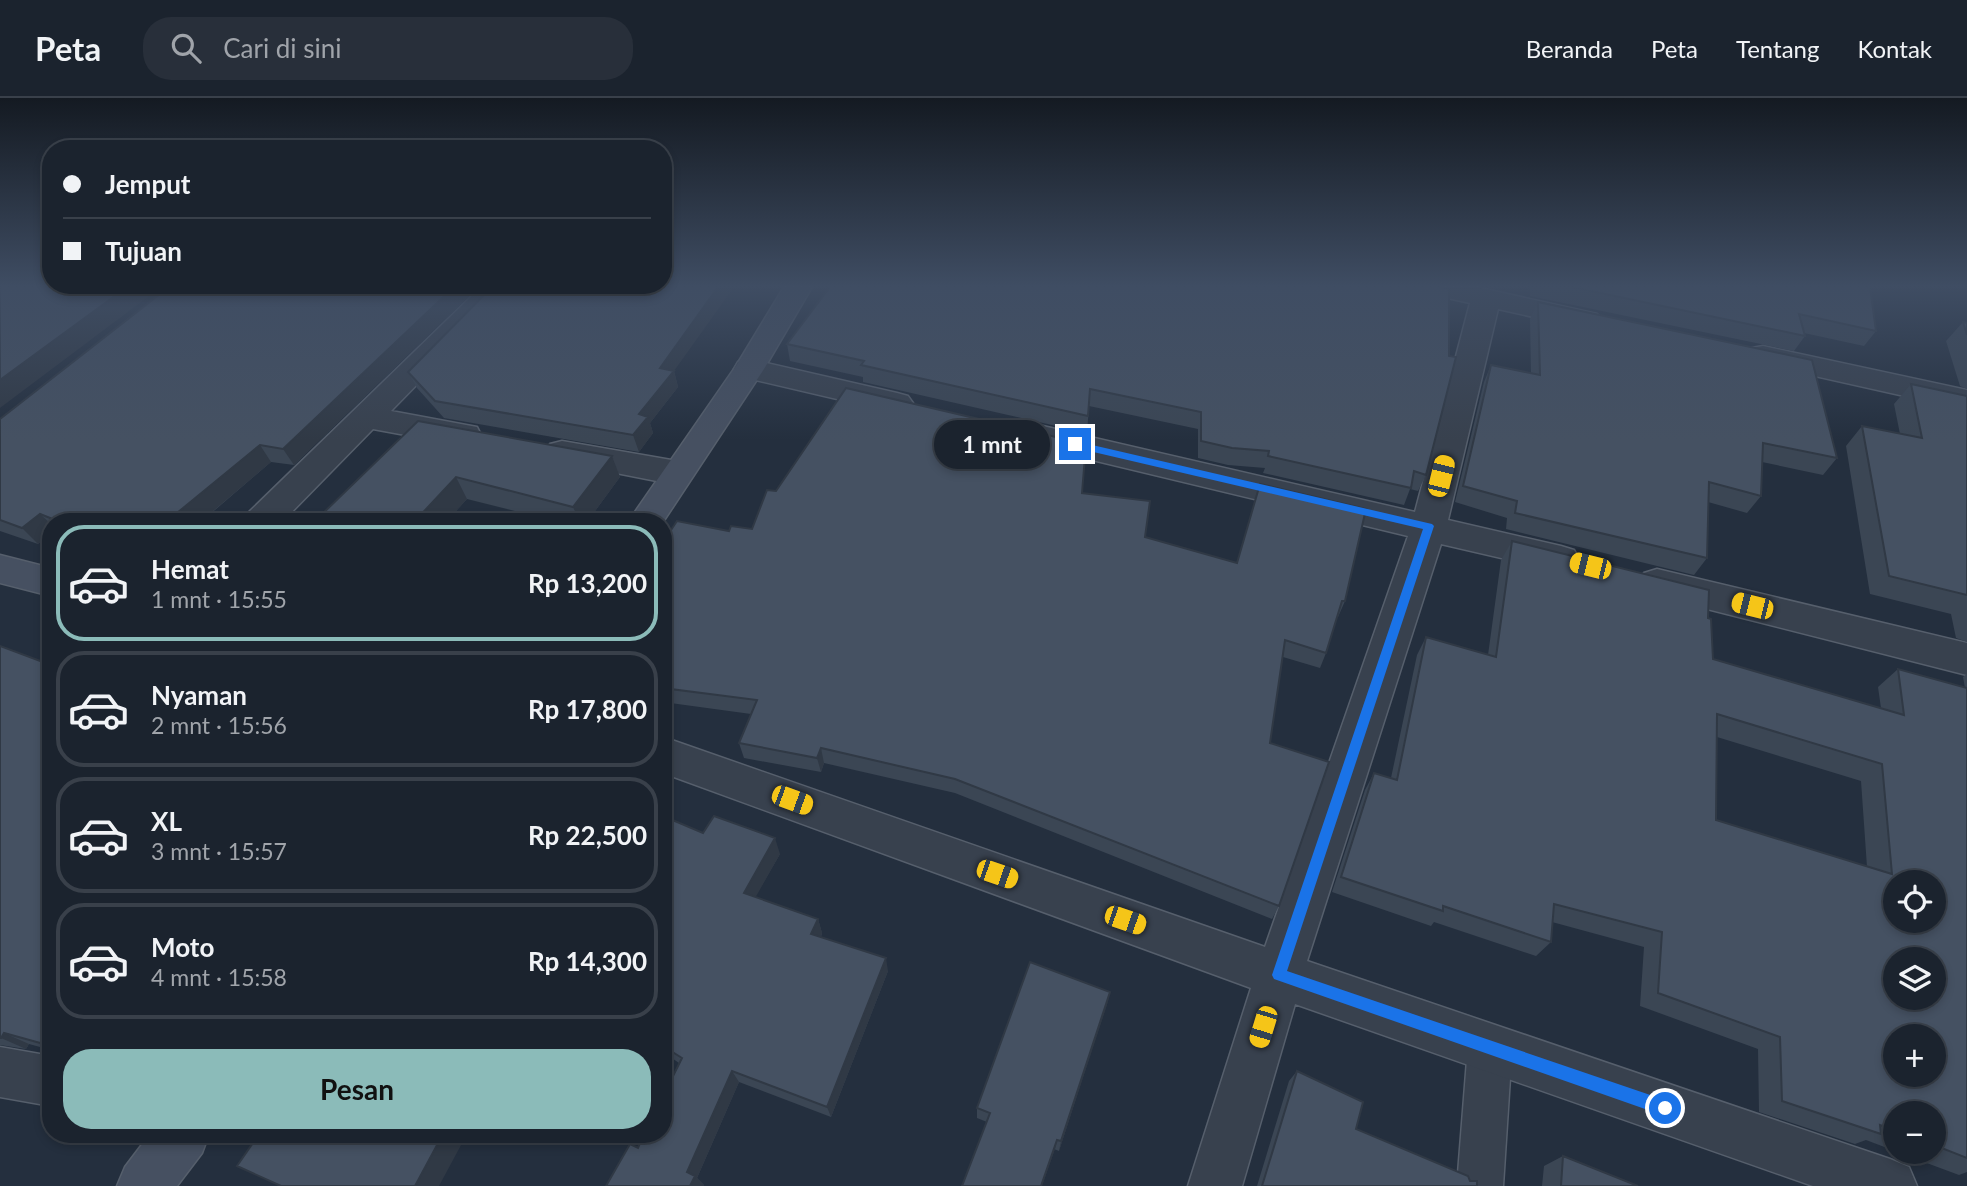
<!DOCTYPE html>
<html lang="id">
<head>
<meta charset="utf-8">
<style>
	:root { --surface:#1b232e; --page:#282f3a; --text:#f1f3f6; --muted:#a0a4aa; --line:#39404a; --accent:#8bbbb9 }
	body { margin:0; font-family:Lato,sans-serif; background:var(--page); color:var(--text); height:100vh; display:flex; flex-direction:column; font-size:26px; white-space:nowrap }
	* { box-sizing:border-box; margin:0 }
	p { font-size:23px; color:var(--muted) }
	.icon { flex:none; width:38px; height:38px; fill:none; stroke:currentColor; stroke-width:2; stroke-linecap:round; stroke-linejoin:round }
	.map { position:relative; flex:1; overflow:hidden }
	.details { position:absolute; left:42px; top:415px; width:630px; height:630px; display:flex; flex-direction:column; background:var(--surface); border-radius:28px; box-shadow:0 4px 10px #0003,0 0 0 2px var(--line) }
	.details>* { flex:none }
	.hud { position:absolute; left:42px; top:42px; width:630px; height:154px; border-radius:28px; box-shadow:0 4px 10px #0003,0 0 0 2px var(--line); display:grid; align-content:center; height:154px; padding:0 21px; background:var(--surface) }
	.controls { position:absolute; left:1883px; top:772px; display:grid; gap:14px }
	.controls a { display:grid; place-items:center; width:63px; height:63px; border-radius:50%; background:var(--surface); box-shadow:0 4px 10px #0003,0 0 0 2px var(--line); font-size:35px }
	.end { position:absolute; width:32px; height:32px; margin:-16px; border:9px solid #1a73e8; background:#fff; box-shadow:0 0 0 4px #fff }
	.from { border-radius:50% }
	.bubble { position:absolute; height:49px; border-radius:24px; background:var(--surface); box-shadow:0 4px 10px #0003,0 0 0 2px var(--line); font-size:23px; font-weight:700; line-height:49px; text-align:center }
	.car { position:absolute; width:21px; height:42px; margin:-21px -10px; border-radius:9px; box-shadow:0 0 5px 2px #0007; background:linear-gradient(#f5c518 24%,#345 0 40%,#f5c518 0 76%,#345 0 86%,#f5c518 0) }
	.hud b { display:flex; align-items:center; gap:24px; height:66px; font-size:26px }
	.hud b+b { border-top:2px solid var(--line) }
	.hud i { width:18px; height:18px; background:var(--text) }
	ul { padding:12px 0 0; list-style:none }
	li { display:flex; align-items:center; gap:21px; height:116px; margin:0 14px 10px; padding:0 7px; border:4px solid var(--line); border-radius:28px }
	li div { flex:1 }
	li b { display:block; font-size:26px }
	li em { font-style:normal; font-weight:700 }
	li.selected { border-color:var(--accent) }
	li>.icon { width:63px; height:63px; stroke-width:1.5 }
	.primary-button { display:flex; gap:14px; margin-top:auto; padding:14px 21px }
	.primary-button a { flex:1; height:80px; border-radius:28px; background:var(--accent); color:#111; font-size:28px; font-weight:700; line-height:80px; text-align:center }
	header { display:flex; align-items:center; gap:42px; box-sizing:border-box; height:98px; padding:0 35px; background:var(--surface); border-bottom:2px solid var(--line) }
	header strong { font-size:33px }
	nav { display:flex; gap:38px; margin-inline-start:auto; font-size:24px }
	.search { width:490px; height:63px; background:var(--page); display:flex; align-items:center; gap:18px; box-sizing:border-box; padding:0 24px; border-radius:28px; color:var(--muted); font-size:26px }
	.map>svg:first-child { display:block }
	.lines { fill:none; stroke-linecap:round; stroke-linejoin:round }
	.lane-casing { stroke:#565f6c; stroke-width:3 }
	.street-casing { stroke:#565f6c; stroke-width:3 }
	.secondary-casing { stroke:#565f6c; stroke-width:3 }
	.lane { fill:#38414e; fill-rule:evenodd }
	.street { fill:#38414e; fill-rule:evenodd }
	.secondary { fill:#465061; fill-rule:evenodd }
	.wall { fill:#3b4654; fill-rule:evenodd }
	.shaded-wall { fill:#303945 }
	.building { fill:#455162; stroke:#303945; stroke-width:2; fill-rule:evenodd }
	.route { fill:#1a73e8 }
</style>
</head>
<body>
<header>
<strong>Peta</strong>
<div class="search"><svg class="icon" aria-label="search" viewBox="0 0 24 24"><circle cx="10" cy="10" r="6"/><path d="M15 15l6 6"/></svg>Cari di sini</div>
<nav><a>Beranda</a><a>Peta</a><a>Tentang</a><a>Kontak</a></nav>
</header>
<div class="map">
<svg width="1967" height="1088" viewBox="0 0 1967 1088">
	<rect width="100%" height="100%" fill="#242f3e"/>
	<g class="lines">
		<!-- lane casing -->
		<g class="lane-casing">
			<path id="lane" d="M 1490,927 L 1505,934 L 1512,949 L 1503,1088 L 1457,1088 L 1468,949 L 1475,934 Z"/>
		</g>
		<!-- street casing -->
		<g class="street-casing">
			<path id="street" d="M 481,189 L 512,189 L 391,313 L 477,329 L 481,337 L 477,345 L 465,348 L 373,331 L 282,424 L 243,424 L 248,415 Z
				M 1421,189 L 1476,189 L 1597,216 L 1602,222 L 1597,228 L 1587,231 L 1498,211 L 1448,422 L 1561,448 L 1574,452 L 1579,461 L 1574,470 L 1561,474 L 1441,446 L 1307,863 L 1890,1061 L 1909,1069 L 1917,1088 L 1813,1088 L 1295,906 L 1242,1088 L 1188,1088 L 1251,890 L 663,675 L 663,639 L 1265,849 L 1408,438 L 1034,348 L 1022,345 L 1018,337 L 1022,329 L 1034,326 L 1415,414 L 1470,205 L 1425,195 Z
				M 1763,248 L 1967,292 L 1967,312 L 1752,264 L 1748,257 L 1752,250 Z
				M 749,261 L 897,295 L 908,298 L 913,305 L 908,312 L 897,315 L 738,278 L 734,271 L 738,264 Z
				M 562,343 L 677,363 L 689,367 L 694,375 L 689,383 L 677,387 L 550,362 L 545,354 L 550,346 Z
				M 1657,471 L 1967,545 L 1967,577 L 1644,495 L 1639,485 L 1644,475 Z
				M 0,949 L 51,958 L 51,1008 L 0,999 Z"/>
		</g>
		<!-- secondary casing -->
		<g class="secondary-casing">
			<path id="secondary" d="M 784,189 L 812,189 L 764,271 L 663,424 L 628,424 L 736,268 Z
				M 0,457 L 51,470 L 51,498 L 0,485 Z
				M 150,1036 L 209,1036 L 202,1055 L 177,1088 L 117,1088 L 125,1069 Z"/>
		</g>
		<!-- lane -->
		<use href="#lane" class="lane"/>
		<!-- street -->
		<use href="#street" class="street"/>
		<!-- secondary -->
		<use href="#secondary" class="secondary"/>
	</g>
	<!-- wall -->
	<path class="wall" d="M 169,189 L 478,189 L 294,367 L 271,364 L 201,424 L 51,424 L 51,436 L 38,446 L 0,433 L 0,321 Z
		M 830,189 L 1426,377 L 1418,393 L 1410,391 L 1404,407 L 1263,375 L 1265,370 L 1228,367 L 1198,360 L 1198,331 L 1089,308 L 1087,335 L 863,284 L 863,279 L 790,263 L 787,246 Z
		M 1530,189 L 1870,189 L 1876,233 L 1864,248 L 1804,235 L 1805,238 L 1794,253 L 1530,198 Z
		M 1538,204 L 1837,360 L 1823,377 L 1762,364 L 1761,398 L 1747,415 L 1708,404 L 1707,460 L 1694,477 L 1506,431 L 1507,420 L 1455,404 L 1484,284 L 1491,267 L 1531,275 L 1530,221 Z
		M 1963,224 L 1967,225 L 1967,291 L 1960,288 L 1946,243 Z
		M 674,273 L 678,289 L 650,325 L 653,335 L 639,354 L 444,320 L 417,290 L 408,274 Z
		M 1911,286 L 1967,298 L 1967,544 L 1956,540 L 1951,516 L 1870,496 L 1846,348 L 1862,328 L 1900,336 L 1894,306 Z
		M 418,323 L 612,358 L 620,379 L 587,424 L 558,424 L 467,401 L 446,424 L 314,424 Z
		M 776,393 L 1082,395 L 1145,439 L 1345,503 L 1338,519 L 1337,519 L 1326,555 L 1320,570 L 1283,559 L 1270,645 L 1279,808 L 1272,821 L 955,695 L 824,665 L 821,674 L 744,660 L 739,645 L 751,616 L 663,604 L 663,444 L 729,433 L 752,431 Z
		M 1512,443 L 1708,520 L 1713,561 L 1881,610 L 1878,589 L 1898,571 L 1965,590 L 1963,579 L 1967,576 L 1967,1074 L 1959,1077 L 1897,1054 L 1934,1054 L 1934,1015 L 1895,1015 L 1895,1053 L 1866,1042 L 1855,1046 L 1759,1014 L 1758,951 L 1640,908 L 1644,849 L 1552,824 L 1551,844 L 1536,858 L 1434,824 L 1431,828 L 1332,794 L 1365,692 L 1374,675 L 1391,680 L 1417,557 L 1426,539 L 1488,557 L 1501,462 ZM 1717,639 L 1861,683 L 1867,769 L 1716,722 Z
		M 0,548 L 51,567 L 51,952 L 29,946 L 26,951 L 0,947 Z
		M 663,718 L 703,735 L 780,756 L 755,799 L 818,821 L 822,835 L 821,839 L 888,873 L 831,1019 L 739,984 L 697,1080 L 704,1087 L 703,1088 L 606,1088 L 638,1050 L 679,965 L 663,954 Z
		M 1110,894 L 1059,1053 L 977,1020 L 977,1010 Z
		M 1297,973 L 1356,1031 L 1470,1083 L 1477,1088 L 1257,1088 L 1289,983 Z
		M 1563,1058 L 1638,1088 L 1542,1088 L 1544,1068 Z"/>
	<!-- shaded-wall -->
	<path class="shaded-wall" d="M 127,189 L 161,189 L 0,310 L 0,282 Z
		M 454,189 L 478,189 L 294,367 L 283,351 Z
		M 718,189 L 734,189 L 674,273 L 678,289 L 650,325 L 653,335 L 639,354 L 633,337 L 639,316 L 660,270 Z
		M 260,347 L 271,364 L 200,424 L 177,415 Z
		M 612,358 L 620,379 L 587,424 L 580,424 L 573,409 Z
		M 456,379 L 467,401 L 446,424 L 414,424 Z
		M 40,416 L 51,426 L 51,436 L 38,446 L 22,430 Z
		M 821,650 L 824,665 L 821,674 L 817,660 Z
		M 775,740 L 780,756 L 750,809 L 744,795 Z
		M 818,821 L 822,835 L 816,850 L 811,836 Z
		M 886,860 L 888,873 L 831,1019 L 827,1009 Z
		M 1110,894 L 1107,907 L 1059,1053 L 1061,1043 Z
		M 4,935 L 29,946 L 26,951 L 1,940 Z
		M 732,973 L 739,984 L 697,1080 L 704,1087 L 703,1088 L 690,1088 L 687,1074 Z
		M 443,1036 L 467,1036 L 439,1088 L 415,1088 Z
		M 1057,1042 L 1055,1051 L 1042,1088 L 1041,1088 Z"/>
	<!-- building -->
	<path class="building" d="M 0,189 L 127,189 L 0,282 Z
		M 169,189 L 454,189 L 283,351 L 260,347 L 177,415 L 201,424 L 60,424 L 40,416 L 22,430 L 0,422 L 0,321 Z
		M 492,189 L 718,189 L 660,270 L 674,273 L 639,316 L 648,319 L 633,337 L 435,303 L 408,274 Z
		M 830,189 L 1441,189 L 1449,191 L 1449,258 L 1456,259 L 1426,377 L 1414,373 L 1411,390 L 1268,358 L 1269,353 L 1232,350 L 1201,343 L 1201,314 L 1090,291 L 1088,318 L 861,267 L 864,263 L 787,246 Z
		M 1572,189 L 1870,189 L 1876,233 L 1799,216 L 1805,238 Z
		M 1538,204 L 1812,262 L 1837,360 L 1763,345 L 1761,398 L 1709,384 L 1707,460 L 1515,415 L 1517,403 L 1463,388 L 1491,267 L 1540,277 Z
		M 1963,224 L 1967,225 L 1967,237 Z
		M 1911,286 L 1967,298 L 1967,497 L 1889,478 L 1862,328 L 1922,340 Z
		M 846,290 L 1086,346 L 1082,395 L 1150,403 L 1145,439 L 1237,465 L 1260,386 L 1366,411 L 1345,503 L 1342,503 L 1326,555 L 1285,542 L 1270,645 L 1329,664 L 1279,808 L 955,681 L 821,650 L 817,660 L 739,645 L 757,602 L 663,590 L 663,444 L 677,423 L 729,433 L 731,428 L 752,431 L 767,392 L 776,393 Z
		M 418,323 L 612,358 L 573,409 L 456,379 L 414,424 L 314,424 Z
		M 1512,443 L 1709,492 L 1708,520 L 1711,521 L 1713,561 L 1904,617 L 1898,571 L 1967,590 L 1967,1060 L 1934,1047 L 1934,1015 L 1895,1015 L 1895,1033 L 1880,1027 L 1881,1036 L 1782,1003 L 1780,939 L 1658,895 L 1662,834 L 1554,806 L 1551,844 L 1443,808 L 1443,813 L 1341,779 L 1374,675 L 1397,682 L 1426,539 L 1496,559 ZM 1717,616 L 1882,666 L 1892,776 L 1716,722 ZM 1895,784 L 1934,784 L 1934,822 L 1895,822 ZM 1895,861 L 1934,861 L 1934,900 L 1895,900 ZM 1895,938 L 1934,938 L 1934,976 L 1895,976 Z
		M 0,548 L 51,567 L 51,948 L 4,935 L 1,940 L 0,940 Z
		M 663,718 L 703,735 L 714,718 L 775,740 L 744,795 L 818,821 L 811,836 L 886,860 L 827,1009 L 732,973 L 687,1074 L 695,1078 L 690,1088 L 606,1088 L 630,1046 L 638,1050 L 644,1036 L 663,1036 L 663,998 L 682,960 L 663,948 Z
		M 1030,864 L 1110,894 L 1061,1043 L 1057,1042 L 1041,1088 L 962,1088 L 990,1015 L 977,1010 Z
		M 1297,973 L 1363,1004 L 1356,1031 L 1468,1078 L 1470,1083 L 1477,1083 L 1477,1088 L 1262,1088 Z
		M 259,1036 L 443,1036 L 415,1088 L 281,1088 L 237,1068 Z
		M 1563,1058 L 1638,1088 L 1561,1088 Z"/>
	<!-- sky -->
	<linearGradient id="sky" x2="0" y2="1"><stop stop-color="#141a22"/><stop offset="0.55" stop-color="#3f4d63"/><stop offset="1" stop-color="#3f4d63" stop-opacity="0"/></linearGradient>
	<rect width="1967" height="342" fill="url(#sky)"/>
	<!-- route -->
	<path class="route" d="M 1075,343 L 1432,426 L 1434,428 L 1287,873 L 1665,1002 L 1671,1005 L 1673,1010 L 1671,1015 L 1665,1018 L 1274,881 L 1272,877 L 1423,431 L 1072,349 L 1070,346 Z"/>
</svg>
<div class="controls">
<a><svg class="icon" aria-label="locate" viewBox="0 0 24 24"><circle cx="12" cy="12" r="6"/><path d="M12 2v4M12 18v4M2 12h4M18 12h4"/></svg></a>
<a><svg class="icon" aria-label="layers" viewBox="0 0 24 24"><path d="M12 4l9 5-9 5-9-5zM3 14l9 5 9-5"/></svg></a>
<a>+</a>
<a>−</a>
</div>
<i class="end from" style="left:1665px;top:1010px"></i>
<i class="end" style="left:1075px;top:346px"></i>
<div class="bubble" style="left:934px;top:322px;width:116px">1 mnt</div>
<i class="car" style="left:1441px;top:378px;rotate:14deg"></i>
<i class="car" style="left:1590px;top:468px;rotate:284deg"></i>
<i class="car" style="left:1752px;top:508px;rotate:284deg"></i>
<i class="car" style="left:792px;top:702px;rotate:110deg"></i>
<i class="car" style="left:997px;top:776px;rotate:109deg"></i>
<i class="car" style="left:1125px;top:822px;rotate:109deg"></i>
<i class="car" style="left:1263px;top:929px;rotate:197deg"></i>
<div class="hud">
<b><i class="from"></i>Jemput</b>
<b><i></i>Tujuan</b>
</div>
<section class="details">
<ul>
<li class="selected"><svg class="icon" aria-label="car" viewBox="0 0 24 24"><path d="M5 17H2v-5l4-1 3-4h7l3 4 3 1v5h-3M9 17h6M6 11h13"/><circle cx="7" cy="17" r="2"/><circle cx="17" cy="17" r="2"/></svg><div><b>Hemat</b><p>1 mnt · 15:55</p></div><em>Rp 13,200</em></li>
<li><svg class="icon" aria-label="car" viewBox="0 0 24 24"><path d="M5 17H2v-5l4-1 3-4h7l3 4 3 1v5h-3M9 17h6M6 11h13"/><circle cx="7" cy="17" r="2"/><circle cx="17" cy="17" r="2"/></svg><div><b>Nyaman</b><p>2 mnt · 15:56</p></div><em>Rp 17,800</em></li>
<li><svg class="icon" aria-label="car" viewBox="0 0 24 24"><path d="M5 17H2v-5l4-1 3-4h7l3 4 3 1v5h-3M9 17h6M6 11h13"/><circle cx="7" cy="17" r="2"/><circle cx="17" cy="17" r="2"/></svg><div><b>XL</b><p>3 mnt · 15:57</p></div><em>Rp 22,500</em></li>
<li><svg class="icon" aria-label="car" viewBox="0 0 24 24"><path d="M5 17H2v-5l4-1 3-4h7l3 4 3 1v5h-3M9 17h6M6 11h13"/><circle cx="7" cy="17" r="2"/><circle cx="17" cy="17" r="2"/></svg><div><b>Moto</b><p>4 mnt · 15:58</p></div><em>Rp 14,300</em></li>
</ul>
<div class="primary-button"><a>Pesan</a></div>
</section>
</div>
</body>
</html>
